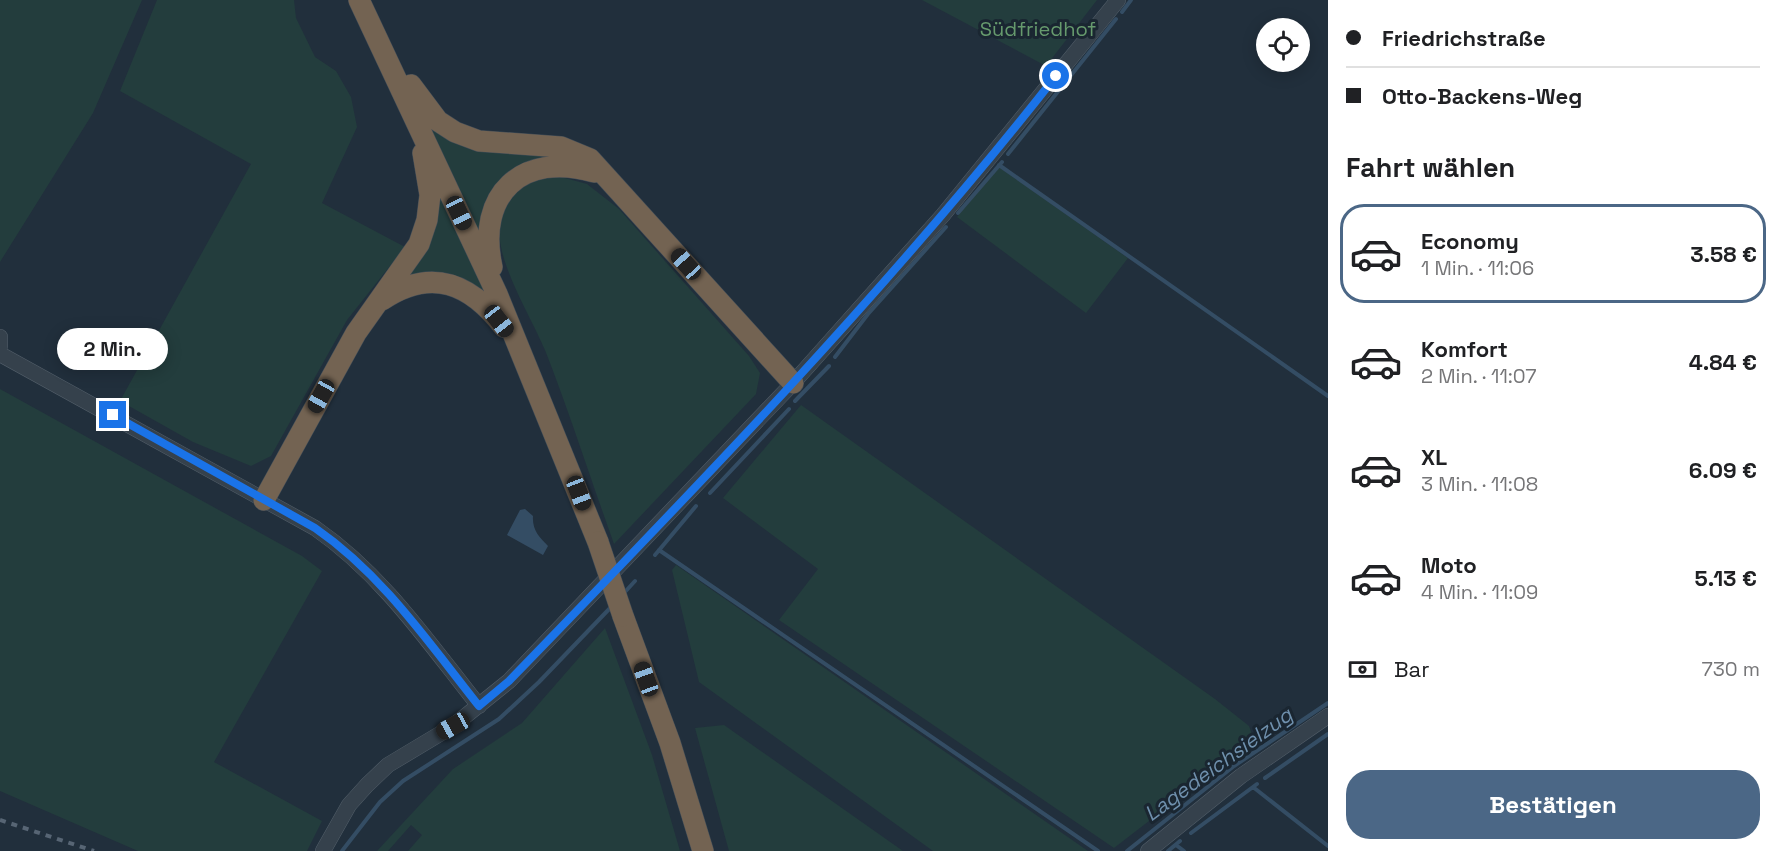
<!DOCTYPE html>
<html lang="de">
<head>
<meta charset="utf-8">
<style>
	:root { --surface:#fff; --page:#f6f6f6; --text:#202124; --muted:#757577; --line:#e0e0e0; --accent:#4b6786 }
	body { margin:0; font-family:"Space Grotesk",sans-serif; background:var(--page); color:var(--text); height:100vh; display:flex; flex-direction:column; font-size:22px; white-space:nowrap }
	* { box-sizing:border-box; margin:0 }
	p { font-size:20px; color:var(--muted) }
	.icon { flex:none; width:33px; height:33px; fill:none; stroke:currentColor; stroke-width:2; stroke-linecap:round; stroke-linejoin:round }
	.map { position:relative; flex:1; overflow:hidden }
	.panel { display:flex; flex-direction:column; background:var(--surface); width:450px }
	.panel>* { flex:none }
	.top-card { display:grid; align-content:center; height:132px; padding:0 18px; background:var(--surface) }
	.controls { position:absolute; left:1256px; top:18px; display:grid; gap:12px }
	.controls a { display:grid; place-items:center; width:54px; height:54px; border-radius:50%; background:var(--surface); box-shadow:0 3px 15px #0003; font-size:30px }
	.end { position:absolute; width:27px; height:27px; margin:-14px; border:8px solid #1a73e8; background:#fff; box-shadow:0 0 0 3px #fff }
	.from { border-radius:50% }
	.bubble { position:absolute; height:42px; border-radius:21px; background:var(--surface); box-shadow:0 3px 15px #0003; font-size:20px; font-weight:800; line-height:42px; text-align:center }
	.car { position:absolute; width:18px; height:36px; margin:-18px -9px; border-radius:8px; box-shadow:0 0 4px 2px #0007; background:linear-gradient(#222 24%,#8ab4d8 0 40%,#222 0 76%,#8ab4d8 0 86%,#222 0) }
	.top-card b { display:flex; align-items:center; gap:21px; height:57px; font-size:22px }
	.top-card b+b { border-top:2px solid var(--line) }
	.top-card i { width:15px; height:15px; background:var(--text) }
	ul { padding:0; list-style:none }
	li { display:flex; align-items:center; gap:18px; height:99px; margin:0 12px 9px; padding:0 6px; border:3px solid transparent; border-radius:24px }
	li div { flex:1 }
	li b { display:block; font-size:22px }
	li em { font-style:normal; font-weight:800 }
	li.on { border-color:var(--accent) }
	li>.icon { width:54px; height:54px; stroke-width:1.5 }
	h2 { padding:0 18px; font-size:27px; line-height:72px }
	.pay { display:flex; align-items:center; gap:15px; height:66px; padding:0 18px; font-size:22px }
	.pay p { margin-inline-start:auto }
	.cta { display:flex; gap:12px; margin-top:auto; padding:12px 18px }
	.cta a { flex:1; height:69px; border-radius:24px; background:var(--accent); color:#fff; font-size:24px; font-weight:800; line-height:69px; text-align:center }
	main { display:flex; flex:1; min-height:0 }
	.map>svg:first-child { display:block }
	.green { fill:#233d3d }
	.water { fill:#344d64 }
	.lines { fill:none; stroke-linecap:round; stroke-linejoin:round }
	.stream { stroke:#344d64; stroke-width:4 }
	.minor-casing { stroke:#535f6a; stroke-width:16 }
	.highway-casing { stroke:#404c57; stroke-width:22 }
	.minor { stroke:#35414c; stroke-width:15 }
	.highway { stroke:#736352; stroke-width:21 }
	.rail { stroke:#576574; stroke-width:4; stroke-dasharray:6 6; stroke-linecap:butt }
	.highway-bridge-casing { stroke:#404c57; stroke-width:22; stroke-linecap:butt }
	.highway-bridge { stroke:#736352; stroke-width:21 }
	.route { stroke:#1a73e8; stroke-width:8 }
	.labels { text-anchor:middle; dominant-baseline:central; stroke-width:6; stroke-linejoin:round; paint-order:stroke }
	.park-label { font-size:20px; fill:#669a6d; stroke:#1a2631 }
	.water-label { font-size:21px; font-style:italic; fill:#6f90ad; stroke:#1a2631 }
</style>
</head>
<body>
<main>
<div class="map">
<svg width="1328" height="851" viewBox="0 0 1328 851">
	<rect width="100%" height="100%" fill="#212f3c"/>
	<!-- green -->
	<path class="green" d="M 0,0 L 142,0 L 93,113 L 0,262 Z
		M 157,0 L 294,0 L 296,18 L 315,57 L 336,71 L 351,97 L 357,127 L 322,203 L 405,247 L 347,320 L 271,456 L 251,466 L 193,442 L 120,401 L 251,164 L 120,91 Z
		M 922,0 L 1097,0 L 1046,66 Z
		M 427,122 L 565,154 L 530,165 L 483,243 Z
		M 999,167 L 1128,258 L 1086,313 L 957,217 Z
		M 550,174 L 587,184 L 619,209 L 749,356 L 760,373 L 756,394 L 614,544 C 591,480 570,414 545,350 C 532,318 495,260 500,227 C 504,194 523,186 550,174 Z
		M 437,184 L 490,298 L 400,279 Z
		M 0,389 L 302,556 L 322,571 L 214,762 L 322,821 L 307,851 L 138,851 L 0,791 Z
		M 801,405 L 1215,699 L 1249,726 L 1254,740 L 1114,848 L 779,620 L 818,569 L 723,498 Z
		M 676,565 L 1088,851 L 933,851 L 699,682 L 672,570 Z
		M 605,628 L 652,755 L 680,851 L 408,851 L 422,835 L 411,825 L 388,851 L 377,851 L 453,769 L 522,723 Z
		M 724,725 L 903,851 L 729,851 L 695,728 Z"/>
	<!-- water -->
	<path class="water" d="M 525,509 L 533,516 C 532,530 539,537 548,546 L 543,555 L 507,535 L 520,510 Z"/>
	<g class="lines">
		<!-- stream -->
		<path class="stream" d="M 1122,12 L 1131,0
			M 1008,154 L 1116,19
			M 999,165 L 1328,396
			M 958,213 L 1002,162
			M 835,357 L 868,314 L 946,227
			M 795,401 L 829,366
			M 710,493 L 789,409
			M 659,550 L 1098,851
			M 655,555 L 696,506
			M 624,593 L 635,581
			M 1265,778 L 1328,734
			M 1253,787 L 1328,846
			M 1191,833 L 1257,784
			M 1176,845 L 1184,851
			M 342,851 L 380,802 L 403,781 L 499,719 L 539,682 L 613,605
			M 1127,851 L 1234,766 L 1328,703
			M 1168,851 L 1180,841"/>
		<!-- minor casing -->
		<g class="minor-casing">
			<path id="minor" d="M 0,337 L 0,346
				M 0,354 L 315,528 C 383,575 428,642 479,706
				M 323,851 L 349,805 L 367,785 L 388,765 L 453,726 L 509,681 L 793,383 L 943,215 L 1118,0
				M 1148,851 L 1241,776 L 1328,716"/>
		</g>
		<!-- highway casing -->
		<g class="highway-casing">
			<path id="highway" d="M 359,0 L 497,294 L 598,542
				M 411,85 L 438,121 L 455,132 L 479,141 L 561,147 L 590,159 L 793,383
				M 492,267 C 476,194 522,151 594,172
				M 382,300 C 431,267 470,283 504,327
				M 264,500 L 356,333 L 419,244 L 427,220 L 430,195 L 423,153
				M 623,616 L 670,743 L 703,851"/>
		</g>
		<!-- minor -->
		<use href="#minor" class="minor"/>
		<!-- highway -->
		<use href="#highway" class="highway"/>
		<!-- rail -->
		<path class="rail" d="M 0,820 L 94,851"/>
		<!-- highway-bridge casing -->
		<g class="highway-bridge-casing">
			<path id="highway-bridge" d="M 598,542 L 623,616"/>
		</g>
		<!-- highway-bridge -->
		<use href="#highway-bridge" class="highway-bridge"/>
	</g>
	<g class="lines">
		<!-- route -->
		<path class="route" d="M 113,415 L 315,528 C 383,575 428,642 479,706 L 509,681 C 698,486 888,290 1056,76"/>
	</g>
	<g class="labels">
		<!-- park labels -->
		<g class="park-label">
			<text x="1038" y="29">Südfriedhof</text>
		</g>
		<!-- water labels -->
		<g class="water-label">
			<text transform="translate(1218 764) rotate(-36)">Lagedeichsielzug</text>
		</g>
	</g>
</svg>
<div class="controls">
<a><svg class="icon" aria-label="locate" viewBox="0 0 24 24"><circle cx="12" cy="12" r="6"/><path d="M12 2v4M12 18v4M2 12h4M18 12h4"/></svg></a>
</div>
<i class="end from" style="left:1056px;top:76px"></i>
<i class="end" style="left:113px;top:415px"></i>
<div class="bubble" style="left:57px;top:328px;width:111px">2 Min.</div>
<i class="car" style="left:459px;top:213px;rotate:155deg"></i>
<i class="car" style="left:686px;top:264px;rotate:318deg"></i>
<i class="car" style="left:499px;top:321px;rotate:142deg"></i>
<i class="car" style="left:321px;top:396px;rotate:209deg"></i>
<i class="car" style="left:579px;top:493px;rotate:159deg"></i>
<i class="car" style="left:646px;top:679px;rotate:340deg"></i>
<i class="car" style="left:453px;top:726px;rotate:241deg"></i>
</div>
<section class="panel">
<div class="top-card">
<b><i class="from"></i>Friedrichstraße</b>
<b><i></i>Otto-Backens-Weg</b>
</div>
<h2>Fahrt wählen</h2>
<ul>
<li class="on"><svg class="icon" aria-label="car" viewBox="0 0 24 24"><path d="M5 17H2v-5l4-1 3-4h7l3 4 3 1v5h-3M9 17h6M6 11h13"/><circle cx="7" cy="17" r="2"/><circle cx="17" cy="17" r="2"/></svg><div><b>Economy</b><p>1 Min. · 11:06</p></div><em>3.58 €</em></li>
<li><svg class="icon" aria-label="car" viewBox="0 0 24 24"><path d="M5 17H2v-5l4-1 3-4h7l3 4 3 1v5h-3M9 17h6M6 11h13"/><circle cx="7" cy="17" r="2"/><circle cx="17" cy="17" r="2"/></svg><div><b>Komfort</b><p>2 Min. · 11:07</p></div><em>4.84 €</em></li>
<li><svg class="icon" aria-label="car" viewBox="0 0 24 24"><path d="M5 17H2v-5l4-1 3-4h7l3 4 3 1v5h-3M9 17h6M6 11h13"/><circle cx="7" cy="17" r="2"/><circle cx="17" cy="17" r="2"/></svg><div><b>XL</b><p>3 Min. · 11:08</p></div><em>6.09 €</em></li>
<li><svg class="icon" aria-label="car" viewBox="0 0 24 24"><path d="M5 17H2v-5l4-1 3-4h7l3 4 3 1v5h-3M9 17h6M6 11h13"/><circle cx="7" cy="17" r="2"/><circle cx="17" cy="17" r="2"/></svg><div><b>Moto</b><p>4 Min. · 11:09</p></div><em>5.13 €</em></li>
</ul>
<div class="pay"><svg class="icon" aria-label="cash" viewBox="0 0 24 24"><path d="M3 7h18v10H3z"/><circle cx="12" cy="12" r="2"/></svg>Bar<p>730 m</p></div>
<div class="cta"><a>Bestätigen</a></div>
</section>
</main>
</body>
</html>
